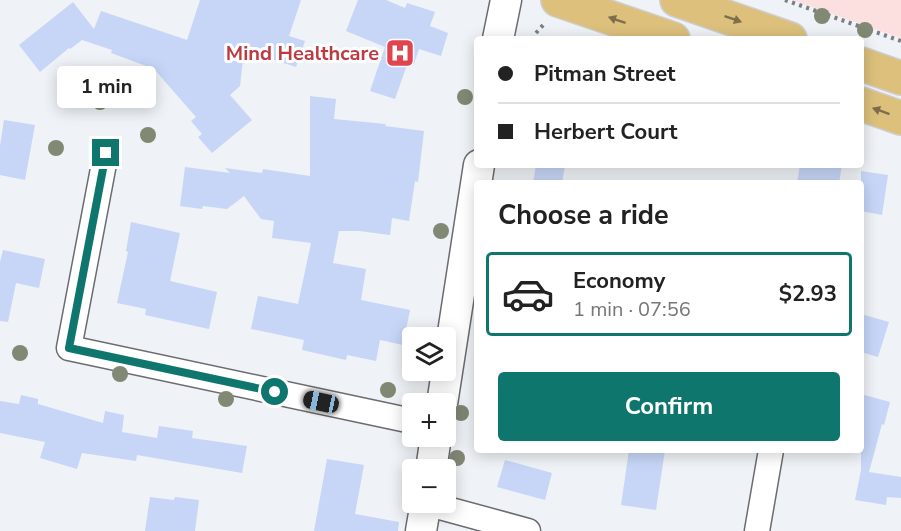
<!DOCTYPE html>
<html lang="en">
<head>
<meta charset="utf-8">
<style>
	:root { --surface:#fff; --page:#f6f6f6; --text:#222; --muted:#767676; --line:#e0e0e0; --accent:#0f766e }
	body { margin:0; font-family:"Nunito Sans",sans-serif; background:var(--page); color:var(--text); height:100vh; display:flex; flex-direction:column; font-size:22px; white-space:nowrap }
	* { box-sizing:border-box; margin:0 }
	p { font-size:20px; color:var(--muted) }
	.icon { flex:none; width:33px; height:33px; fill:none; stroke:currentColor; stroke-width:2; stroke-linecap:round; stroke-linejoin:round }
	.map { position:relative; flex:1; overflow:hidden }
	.details { position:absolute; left:474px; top:180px; width:390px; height:273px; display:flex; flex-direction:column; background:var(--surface); border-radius:6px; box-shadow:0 3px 15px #0003 }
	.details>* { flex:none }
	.top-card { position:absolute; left:474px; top:36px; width:390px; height:132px; border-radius:6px; box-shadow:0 3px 15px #0003; display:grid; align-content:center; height:132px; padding:0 24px; background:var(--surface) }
	.fabs { position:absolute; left:402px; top:327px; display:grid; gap:12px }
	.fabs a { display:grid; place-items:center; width:54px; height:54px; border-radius:6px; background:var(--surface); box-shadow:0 3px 15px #0003; font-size:30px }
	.end { position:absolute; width:27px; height:27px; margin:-14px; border:8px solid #0f766e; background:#fff; box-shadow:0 0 0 3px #fff }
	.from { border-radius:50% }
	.bubble { position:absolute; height:42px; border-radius:6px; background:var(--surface); box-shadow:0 3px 15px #0003; font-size:20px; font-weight:700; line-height:42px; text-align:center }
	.car { position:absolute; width:18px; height:36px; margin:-18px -9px; border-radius:8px; box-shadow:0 0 4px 2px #0007; background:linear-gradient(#222 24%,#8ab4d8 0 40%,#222 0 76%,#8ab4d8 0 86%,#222 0) }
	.top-card b { display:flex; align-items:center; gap:21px; height:57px; font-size:22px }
	.top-card b+b { border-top:2px solid var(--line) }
	.top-card i { width:15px; height:15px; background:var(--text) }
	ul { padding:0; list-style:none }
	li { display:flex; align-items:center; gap:18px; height:84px; margin:0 12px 9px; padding:0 12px; border:3px solid transparent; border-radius:6px }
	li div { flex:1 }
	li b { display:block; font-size:22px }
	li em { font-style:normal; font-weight:700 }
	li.selected { border-color:var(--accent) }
	li>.icon { width:54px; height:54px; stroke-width:1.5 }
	h2 { padding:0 24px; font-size:27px; line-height:72px }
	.button { display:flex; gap:12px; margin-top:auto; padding:12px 24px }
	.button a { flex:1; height:69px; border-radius:6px; background:var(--accent); color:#fff; font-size:24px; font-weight:700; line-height:69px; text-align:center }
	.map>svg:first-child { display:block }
	.commercial { fill:#fbe0df }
	.building { fill:#c7d6f7 }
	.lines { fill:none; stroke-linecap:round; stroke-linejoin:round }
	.minor-casing { stroke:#6a6c70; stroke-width:27 }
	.tertiary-casing { stroke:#6a6c70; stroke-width:33 }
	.trunk-casing { stroke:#cececf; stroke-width:36 }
	.path { stroke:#7c7e81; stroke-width:4; stroke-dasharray:3 4.5; stroke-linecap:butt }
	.minor { stroke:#fff; stroke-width:24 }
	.tertiary { stroke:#fff; stroke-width:30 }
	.trunk { stroke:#dcc07c; stroke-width:33 }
	.tree { fill:#818874 }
	.oneway { fill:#7e6f4a }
	.route { stroke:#0f766e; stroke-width:8 }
	.labels { text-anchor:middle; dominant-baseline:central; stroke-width:6; stroke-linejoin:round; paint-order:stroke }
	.health-label { font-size:20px; font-weight:bold; fill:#be3a42; stroke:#fff; text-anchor:end }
</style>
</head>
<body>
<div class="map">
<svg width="901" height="531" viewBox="0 0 901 531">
	<rect width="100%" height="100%" fill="#eff2f6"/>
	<!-- commercial -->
	<path class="commercial" d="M 793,0 L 901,0 L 901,38 Z"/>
	<!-- building -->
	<path class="building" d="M 200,0 L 301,0 L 289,36 L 305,41 L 296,67 L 244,50 L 240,86 L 230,95 L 252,120 L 212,153 L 198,137 L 202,134 L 191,121 L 196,117 L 154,69 L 111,53 L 112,50 L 82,40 L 70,49 L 69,48 L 40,72 L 19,45 L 73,2 L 94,29 L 101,11 L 187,40 Z
		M 358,0 L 386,0 L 405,8 L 407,3 L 435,12 L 430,26 L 448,33 L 441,56 L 419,49 L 414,64 L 408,62 L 395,99 L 370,91 L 385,47 L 346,31 Z
		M 310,96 L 336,99 L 334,119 L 386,124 L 385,126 L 424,131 L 418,182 L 415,181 L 409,221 L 392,218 L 390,235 L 359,231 L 339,231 L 333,263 L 366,269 L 361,300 L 410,310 L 403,345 L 380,340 L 376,361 L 347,355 L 346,360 L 302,350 L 304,340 L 251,329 L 258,296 L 298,304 L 311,243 L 272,238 L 274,221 L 261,219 L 244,196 L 227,209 L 203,206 L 202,209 L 180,206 L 185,167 L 230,173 L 225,168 L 262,173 L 263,169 L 310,176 Z
		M 4,120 L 35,125 L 25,180 L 0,175 L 0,146 Z
		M 536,165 L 565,165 L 562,183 L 533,183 Z
		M 800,165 L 842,165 L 839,183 L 797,183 Z
		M 861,171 L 888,175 L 882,215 L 861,211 Z
		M 131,222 L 180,233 L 170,281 L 217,292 L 209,329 L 145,315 L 146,309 L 117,303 L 128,252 L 126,251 Z
		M 3,250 L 45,259 L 39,288 L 16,283 L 8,322 L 0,321 L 0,262 Z
		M 861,314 L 889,322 L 878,357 L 861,352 Z
		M 861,394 L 890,402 L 884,425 L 882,424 L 869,472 L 901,477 L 901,498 L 887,497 L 886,505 L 855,500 L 861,470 Z
		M 21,395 L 38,399 L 38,404 L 103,423 L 105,411 L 124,415 L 122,432 L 157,438 L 159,426 L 193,431 L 192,438 L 247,446 L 242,473 L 137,455 L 136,461 L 82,453 L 77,469 L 40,458 L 45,442 L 0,433 L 0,401 L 19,404 Z
		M 629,450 L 665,450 L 656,510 L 621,505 Z
		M 327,459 L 364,465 L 355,514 L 399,522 L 398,531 L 314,531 Z
		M 505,460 L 552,473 L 545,500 L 497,487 Z
		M 150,497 L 174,500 L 175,497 L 199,500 L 195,531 L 145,531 Z"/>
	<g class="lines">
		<!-- minor casing -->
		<g class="minor-casing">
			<path id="minor" d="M 106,153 L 69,348 L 412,421
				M 425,503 L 528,531
				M 757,531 L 771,450"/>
		</g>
		<!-- tertiary casing -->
		<g class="tertiary-casing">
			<path id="tertiary" d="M 498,39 L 506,0
				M 442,404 L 479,165
				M 431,470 L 436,436
				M 421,531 L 426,502"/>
		</g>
		<!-- trunk casing -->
		<g class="trunk-casing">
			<path id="trunk" d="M 558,0 L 673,39
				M 677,0 L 790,39
				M 861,64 L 901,78
				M 861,104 L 901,118"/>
		</g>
		<!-- path -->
		<path class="path" d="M 785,0 L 901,41
			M 536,33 L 545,23"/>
		<!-- minor -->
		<use href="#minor" class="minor"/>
		<!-- tertiary -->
		<use href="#tertiary" class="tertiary"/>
		<!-- trunk -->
		<use href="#trunk" class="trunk"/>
	</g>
	<!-- trees -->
	<g class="tree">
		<circle cx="822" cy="16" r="8"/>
		<circle cx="865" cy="30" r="8"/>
		<circle cx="465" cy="97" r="8"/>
		<circle cx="100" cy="102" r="8"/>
		<circle cx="148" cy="135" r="8"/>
		<circle cx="56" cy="148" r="8"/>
		<circle cx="441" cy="231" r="8"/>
		<circle cx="20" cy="353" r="8"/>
		<circle cx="120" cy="374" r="8"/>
		<circle cx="388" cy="390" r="8"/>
		<circle cx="226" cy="399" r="8"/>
		<circle cx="461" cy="413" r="8"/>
		<circle cx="457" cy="458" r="8"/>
	</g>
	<!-- one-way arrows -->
	<defs><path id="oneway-solid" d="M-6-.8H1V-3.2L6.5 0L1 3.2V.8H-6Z" transform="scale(1.5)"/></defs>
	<g class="oneway">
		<use href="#oneway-solid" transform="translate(733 19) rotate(19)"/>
		<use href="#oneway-solid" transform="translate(617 20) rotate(-161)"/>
		<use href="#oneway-solid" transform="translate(881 111) rotate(-160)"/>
	</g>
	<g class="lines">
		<!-- route -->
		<path class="route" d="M 106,153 L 69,348 L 275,392"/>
	</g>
	<!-- icons -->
	<defs>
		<g id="hospital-square" transform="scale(1.5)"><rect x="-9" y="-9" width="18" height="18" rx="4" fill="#e0444e" stroke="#fff"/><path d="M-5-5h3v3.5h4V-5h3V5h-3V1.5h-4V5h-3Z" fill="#fff"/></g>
	</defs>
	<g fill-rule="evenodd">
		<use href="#hospital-square" x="400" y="53"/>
	</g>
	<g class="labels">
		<!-- health labels -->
		<g class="health-label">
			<text x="379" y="53">Mind Healthcare</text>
		</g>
	</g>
</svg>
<div class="fabs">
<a><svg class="icon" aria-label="layers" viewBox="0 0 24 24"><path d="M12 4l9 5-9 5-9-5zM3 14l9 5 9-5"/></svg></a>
<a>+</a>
<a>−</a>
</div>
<i class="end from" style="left:275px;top:392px"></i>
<i class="end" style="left:106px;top:153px"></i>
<div class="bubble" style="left:57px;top:66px;width:99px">1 min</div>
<i class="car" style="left:321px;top:402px;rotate:282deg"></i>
<div class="top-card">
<b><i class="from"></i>Pitman Street</b>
<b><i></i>Herbert Court</b>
</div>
<section class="details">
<h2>Choose a ride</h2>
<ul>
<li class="selected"><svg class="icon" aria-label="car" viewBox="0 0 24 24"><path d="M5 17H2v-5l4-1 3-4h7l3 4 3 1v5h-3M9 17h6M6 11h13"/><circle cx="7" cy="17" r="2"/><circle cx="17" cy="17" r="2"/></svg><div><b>Economy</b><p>1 min · 07:56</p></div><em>$2.93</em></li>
</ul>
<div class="button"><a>Confirm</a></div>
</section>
</div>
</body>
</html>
